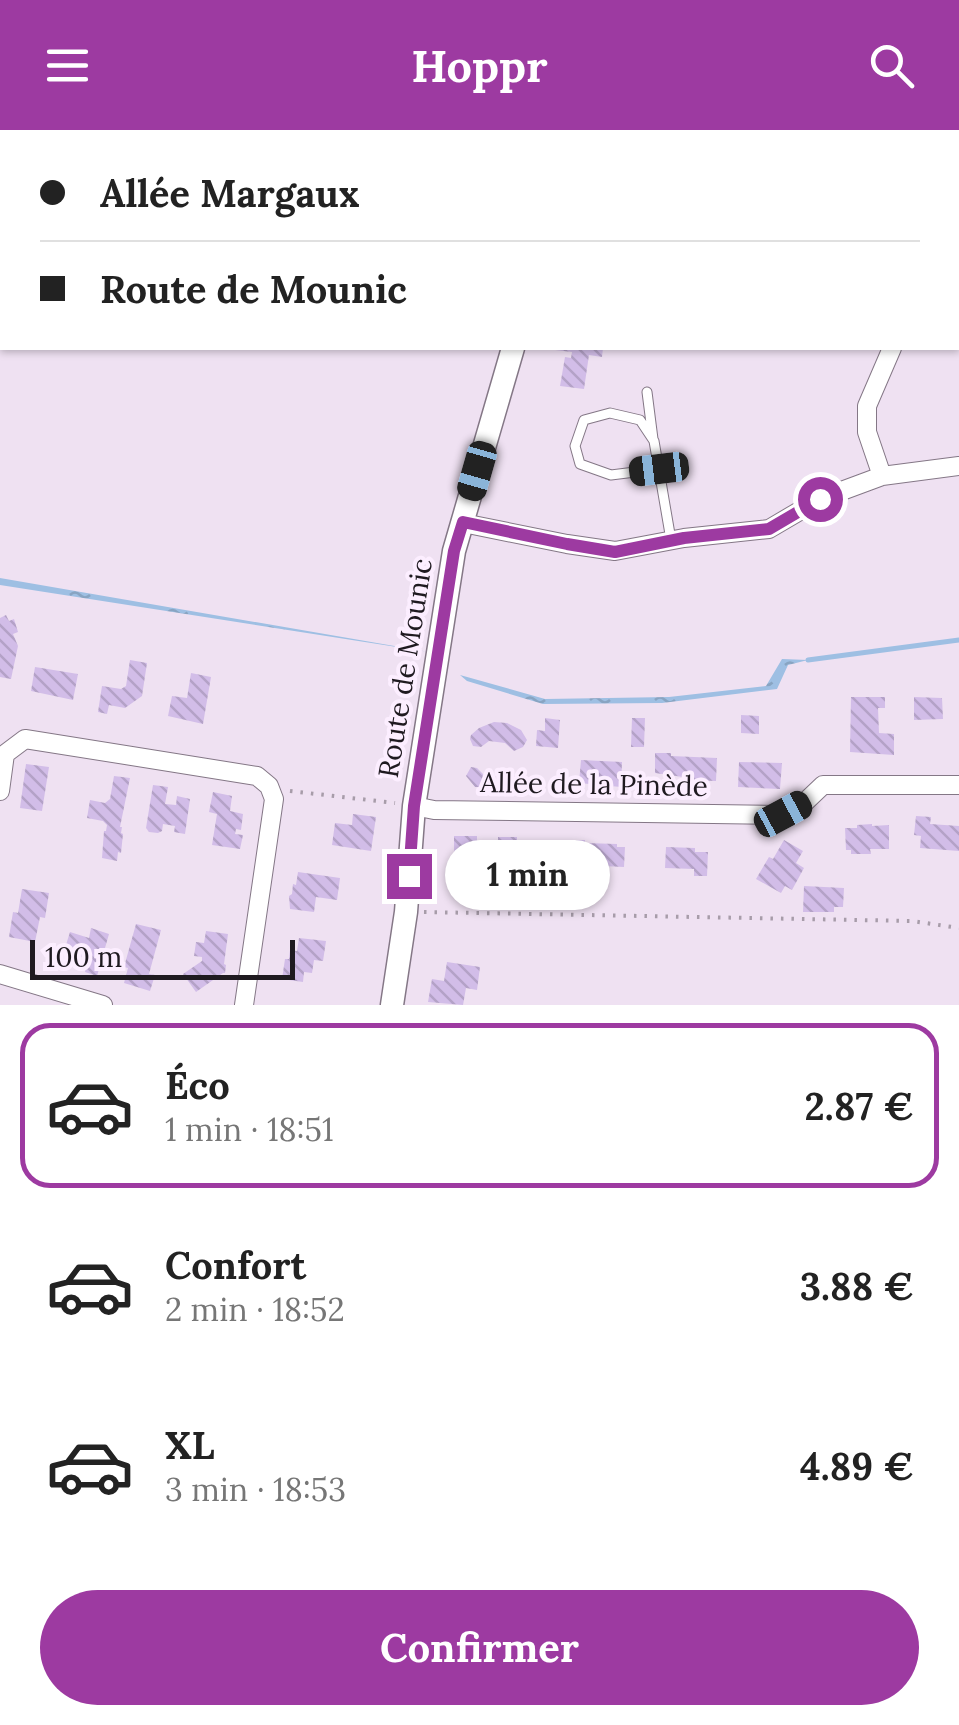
<!DOCTYPE html>
<html lang="fr">
<head>
<meta charset="utf-8">
<style>
	:root { --surface:#fff; --page:#f6f6f6; --text:#222; --muted:#767676; --line:#e0e0e0; --accent:#9d3aa1 }
	body { margin:0; font-family:Lora,serif; background:var(--page); color:var(--text); height:100vh; display:flex; flex-direction:column; font-size:38px; white-space:nowrap }
	* { box-sizing:border-box; margin:0 }
	p { font-size:32px; color:var(--muted) }
	.icon { flex:none; width:55px; height:55px; fill:none; stroke:currentColor; stroke-width:2; stroke-linecap:round; stroke-linejoin:round }
	.map { position:relative; height:875px; overflow:hidden }
	.panel { display:flex; flex-direction:column; background:var(--surface); flex:1 }
	.panel>* { flex:none }
	.top-card { position:absolute; left:0px; top:0px; width:960px; height:220px; box-shadow:0 2px 8px #0004; display:grid; align-content:center; height:220px; padding:0 40px; background:var(--surface) }
	.scale { position:absolute; left:30px; bottom:25px; width:265px; box-sizing:border-box; padding-left:10px; border:5px solid #1f1a20; border-top:0; font-size:28px; line-height:35px; white-space:nowrap; color:#1f1a20; -webkit-text-stroke:8px #fceeff; paint-order:stroke }
	.end { position:absolute; width:45px; height:45px; margin:-22px; border:12px solid #9d3aa1; background:#fff; box-shadow:0 0 0 5px #fff }
	.from { border-radius:50% }
	.bubble { position:absolute; height:70px; border-radius:35px; background:var(--surface); box-shadow:0 2px 8px #0004; font-size:32px; font-weight:700; line-height:70px; text-align:center }
	.car { position:absolute; width:30px; height:60px; margin:-30px -15px; border-radius:12px; box-shadow:0 0 8px 2px #0007; background:linear-gradient(#222 24%,#8ab4d8 0 40%,#222 0 76%,#8ab4d8 0 86%,#222 0) }
	.top-card b { display:flex; align-items:center; gap:35px; height:95px; font-size:38px }
	.top-card b+b { border-top:2px solid var(--line) }
	.top-card i { width:25px; height:25px; background:var(--text) }
	ul { padding:18px 0 0; list-style:none }
	li { display:flex; align-items:center; gap:30px; height:165px; margin:0 20px 15px; padding:0 20px; border:5px solid transparent; border-radius:30px }
	li div { flex:1 }
	li b { display:block; font-size:38px }
	li em { font-style:normal; font-weight:700 }
	li.selected { border-color:var(--accent) }
	li>.icon { width:90px; height:90px; stroke-width:1.5 }
	.action { display:flex; gap:20px; margin-top:auto; padding:20px 40px }
	.action a { flex:1; height:115px; border-radius:60px; background:var(--accent); color:#fff; font-size:40px; font-weight:700; line-height:115px; text-align:center }
	header { display:flex; justify-content:space-between; align-items:center; height:130px; padding:0 40px; background:var(--accent); color:#fff; font-size:45px; font-weight:700 }
	.map>svg:first-child { display:block }
	.water { fill:url(#water-ripples) }
	.lines { fill:none; stroke-linecap:round; stroke-linejoin:round }
	.stream { stroke:#9ebfe3; stroke-width:5 }
	.building { fill:url(#building-back-hatch) }
	.lane-casing { stroke:#847786; stroke-width:11 }
	.street-casing { stroke:#847786; stroke-width:20 }
	.secondary-casing { stroke:#847786; stroke-width:25 }
	.path { stroke:#a79ca9; stroke-width:4; stroke-dasharray:2.5 8; stroke-linecap:butt }
	.lane { stroke:#fff; stroke-width:9 }
	.street { stroke:#fff; stroke-width:18 }
	.secondary { stroke:#fff; stroke-width:22 }
	.route { stroke:#9d3aa1; stroke-width:12 }
	.labels { text-anchor:middle; dominant-baseline:central; stroke-width:8; stroke-linejoin:round; paint-order:stroke }
	.street-label { font-size:28px; fill:#1f1a20; stroke:#fceeff }
</style>
</head>
<body>
<header><svg class="icon" aria-label="menu" viewBox="0 0 24 24"><path d="M4 6h16M4 12h16M4 18h16"/></svg>Hoppr<svg class="icon" aria-label="search" viewBox="0 0 24 24"><circle cx="10" cy="10" r="6"/><path d="M15 15l6 6"/></svg></header>
<div class="map">
<svg width="959" height="875" viewBox="0 0 959 875">
	<defs>
		<pattern id="water-ripples" width="26" height="14" patternUnits="userSpaceOnUse" patternTransform="scale(2.5)"><rect width="26" height="14" fill="#9ebfe3"/><path d="M2 4q2-2 4 0t4 0M15 11q2-2 4 0t4 0" fill="none" stroke="#88a4c2"/></pattern>
		<pattern id="building-back-hatch" width="6" height="6" patternUnits="userSpaceOnUse" patternTransform="scale(2.5)"><rect width="6" height="6" fill="#d2bde8"/><path d="M-1 5l2 2M0 0l6 6M5-1l2 2" fill="none" stroke="#b4a2c7"/></pattern>
	</defs>
	<rect width="100%" height="100%" fill="#efe1f2"/>
	<!-- water -->
	<path class="water" d="M 0,448 L 429,522 L 0,455 Z
		M 782,529 L 808,530 L 788,535 L 777,559 L 662,573 L 543,574 L 467,551 L 460,545 L 545,569 L 669,567 L 766,556 Z"/>
	<g class="lines">
		<!-- stream -->
		<path class="stream" d="M 808,530 L 959,510"/>
	</g>
	<!-- building -->
	<path class="building" d="M 555,218 L 603,218 L 602,227 L 589,225 L 584,259 L 560,256 L 565,227 L 571,228 L 572,222 L 555,220 Z
		M 6,485 L 9,491 L 14,489 L 18,502 L 13,504 L 18,516 L 11,549 L 0,547 L 0,488 Z
		M 130,530 L 147,533 L 142,566 L 125,578 L 109,575 L 107,584 L 98,582 L 102,556 L 121,559 L 126,556 Z
		M 35,537 L 78,544 L 73,570 L 31,561 Z
		M 191,543 L 211,547 L 203,594 L 168,586 L 172,566 L 187,568 Z
		M 851,567 L 885,567 L 885,578 L 878,578 L 879,603 L 894,604 L 894,625 L 850,622 Z
		M 914,567 L 942,568 L 943,589 L 914,590 Z
		M 741,585 L 759,586 L 759,604 L 741,603 Z
		M 545,588 L 560,590 L 558,618 L 536,616 L 537,600 L 545,601 Z
		M 632,588 L 645,588 L 644,617 L 631,617 Z
		M 494,592 L 507,593 L 521,600 L 527,610 L 523,617 L 514,621 L 505,613 L 489,611 L 481,617 L 473,616 L 470,609 L 471,605 L 479,598 Z
		M 655,623 L 671,623 L 671,626 L 717,628 L 716,651 L 683,650 L 683,647 L 655,643 Z
		M 581,630 L 622,632 L 621,657 L 579,653 Z
		M 739,632 L 782,633 L 780,659 L 738,657 Z
		M 26,634 L 49,637 L 42,681 L 20,678 Z
		M 471,637 L 477,638 L 486,647 L 483,657 L 475,657 L 466,646 Z
		M 505,640 L 508,640 L 523,653 L 523,660 L 512,659 L 500,649 Z
		M 114,646 L 130,648 L 120,697 L 122,697 L 121,703 L 123,704 L 121,723 L 118,722 L 117,731 L 102,728 L 104,701 L 106,701 L 107,695 L 103,691 L 87,688 L 90,670 L 105,673 L 110,669 Z
		M 153,655 L 168,657 L 165,674 L 176,675 L 177,666 L 190,669 L 185,704 L 174,702 L 175,696 L 163,694 L 162,701 L 158,703 L 149,702 L 146,698 Z
		M 213,662 L 232,666 L 230,681 L 243,684 L 241,700 L 236,699 L 235,704 L 243,705 L 240,719 L 212,715 L 217,684 L 209,682 Z
		M 353,684 L 376,687 L 371,721 L 332,715 L 335,693 L 352,695 Z
		M 916,686 L 931,687 L 930,694 L 959,696 L 959,721 L 920,718 L 921,706 L 914,705 Z
		M 872,694 L 872,696 L 889,695 L 889,719 L 870,719 L 871,724 L 851,724 L 851,720 L 846,720 L 845,698 L 857,698 L 857,695 Z
		M 454,706 L 477,706 L 477,739 L 454,739 Z
		M 498,707 L 517,707 L 517,738 L 511,738 L 512,747 L 497,746 L 498,730 L 490,729 L 491,716 L 498,716 Z
		M 570,710 L 585,710 L 585,713 L 617,714 L 617,717 L 625,717 L 624,737 L 582,735 L 581,742 L 569,742 Z
		M 784,710 L 803,721 L 796,733 L 804,738 L 792,760 L 785,756 L 781,763 L 756,749 L 769,727 L 773,729 Z
		M 666,717 L 695,718 L 695,722 L 708,722 L 707,746 L 694,746 L 694,739 L 665,738 Z
		M 298,742 L 340,748 L 337,770 L 316,767 L 314,782 L 290,779 L 289,766 L 292,764 L 293,754 L 296,755 Z
		M 804,756 L 844,758 L 843,777 L 834,777 L 834,782 L 803,782 Z
		M 22,759 L 49,763 L 45,788 L 40,787 L 35,812 L 9,807 L 13,782 L 18,783 Z
		M 136,794 L 161,800 L 149,844 L 155,845 L 150,861 L 124,853 L 128,838 L 124,837 Z
		M 91,798 L 109,804 L 97,846 L 85,842 L 88,829 L 68,823 L 65,818 L 70,802 L 89,808 Z
		M 206,801 L 228,804 L 224,834 L 226,835 L 225,843 L 223,843 L 196,862 L 183,844 L 202,831 L 202,827 L 194,826 L 196,812 L 204,813 Z
		M 299,808 L 326,811 L 323,831 L 314,830 L 312,843 L 304,842 L 303,852 L 282,849 L 285,829 L 289,829 L 290,820 L 297,821 Z
		M 447,832 L 480,837 L 477,860 L 466,858 L 463,875 L 428,872 L 432,849 L 444,851 Z"/>
	<g class="lines">
		<!-- lane casing -->
		<g class="lane-casing">
			<path id="lane" d="M 647,262 L 653,309
				M 659,339 L 611,345 L 580,334 L 575,316 L 584,290 L 610,283 L 640,290 L 654,311 L 671,410"/>
		</g>
		<!-- street casing -->
		<g class="street-casing">
			<path id="street" d="M 958,49 L 959,45
				M 958,104 L 959,105
				M 882,346 L 867,302 L 867,276 L 892,218
				M 463,393 L 567,414 L 615,421 L 684,408 L 769,399 L 820,369 L 882,346 L 959,336
				M 0,661 L 5,624 L 25,609 L 257,646 L 269,656 L 274,669 L 244,875
				M 414,676 L 434,680 L 783,685 L 803,674 L 823,655 L 959,655
				M 0,844 L 103,875"/>
		</g>
		<!-- secondary casing -->
		<g class="secondary-casing">
			<path id="secondary" d="M 576,2 L 577,0
				M 392,875 L 406,782 L 414,676 L 454,421 L 513,218"/>
		</g>
		<!-- path -->
		<path class="path" d="M 120,2 L 121,0
			M 0,143 L 2,141
			M 290,661 L 395,673
			M 424,782 L 912,791 L 959,798"/>
		<!-- lane -->
		<use href="#lane" class="lane"/>
		<!-- street -->
		<use href="#street" class="street"/>
		<!-- secondary -->
		<use href="#secondary" class="secondary"/>
	</g>
	<g class="lines">
		<!-- route -->
		<path class="route" d="M 409,746 L 414,676 L 454,421 L 463,392 L 567,414 L 615,422 L 684,408 L 769,399 L 820,369"/>
	</g>
	<g class="labels">
		<!-- street labels -->
		<g class="street-label">
			<text transform="translate(405 538) rotate(-81)">Route de Mounic</text>
			<text transform="translate(594 654) rotate(1)">Allée de la Pinède</text>
		</g>
	</g>
</svg>
<div class="scale">100 m</div>
<i class="end from" style="left:820px;top:369px"></i>
<i class="end" style="left:409px;top:746px"></i>
<div class="bubble" style="left:445px;top:710px;width:165px">1 min</div>
<i class="car" style="left:659px;top:339px;rotate:263deg"></i>
<i class="car" style="left:477px;top:341px;rotate:196deg"></i>
<i class="car" style="left:783px;top:684px;rotate:62deg"></i>
<div class="top-card">
<b><i class="from"></i>Allée Margaux</b>
<b><i></i>Route de Mounic</b>
</div>
</div>
<section class="panel">
<ul>
<li class="selected"><svg class="icon" aria-label="car" viewBox="0 0 24 24"><path d="M5 17H2v-5l4-1 3-4h7l3 4 3 1v5h-3M9 17h6M6 11h13"/><circle cx="7" cy="17" r="2"/><circle cx="17" cy="17" r="2"/></svg><div><b>Éco</b><p>1 min · 18:51</p></div><em>2.87 €</em></li>
<li><svg class="icon" aria-label="car" viewBox="0 0 24 24"><path d="M5 17H2v-5l4-1 3-4h7l3 4 3 1v5h-3M9 17h6M6 11h13"/><circle cx="7" cy="17" r="2"/><circle cx="17" cy="17" r="2"/></svg><div><b>Confort</b><p>2 min · 18:52</p></div><em>3.88 €</em></li>
<li><svg class="icon" aria-label="car" viewBox="0 0 24 24"><path d="M5 17H2v-5l4-1 3-4h7l3 4 3 1v5h-3M9 17h6M6 11h13"/><circle cx="7" cy="17" r="2"/><circle cx="17" cy="17" r="2"/></svg><div><b>XL</b><p>3 min · 18:53</p></div><em>4.89 €</em></li>
</ul>
<div class="action"><a>Confirmer</a></div>
</section>
</body>
</html>
